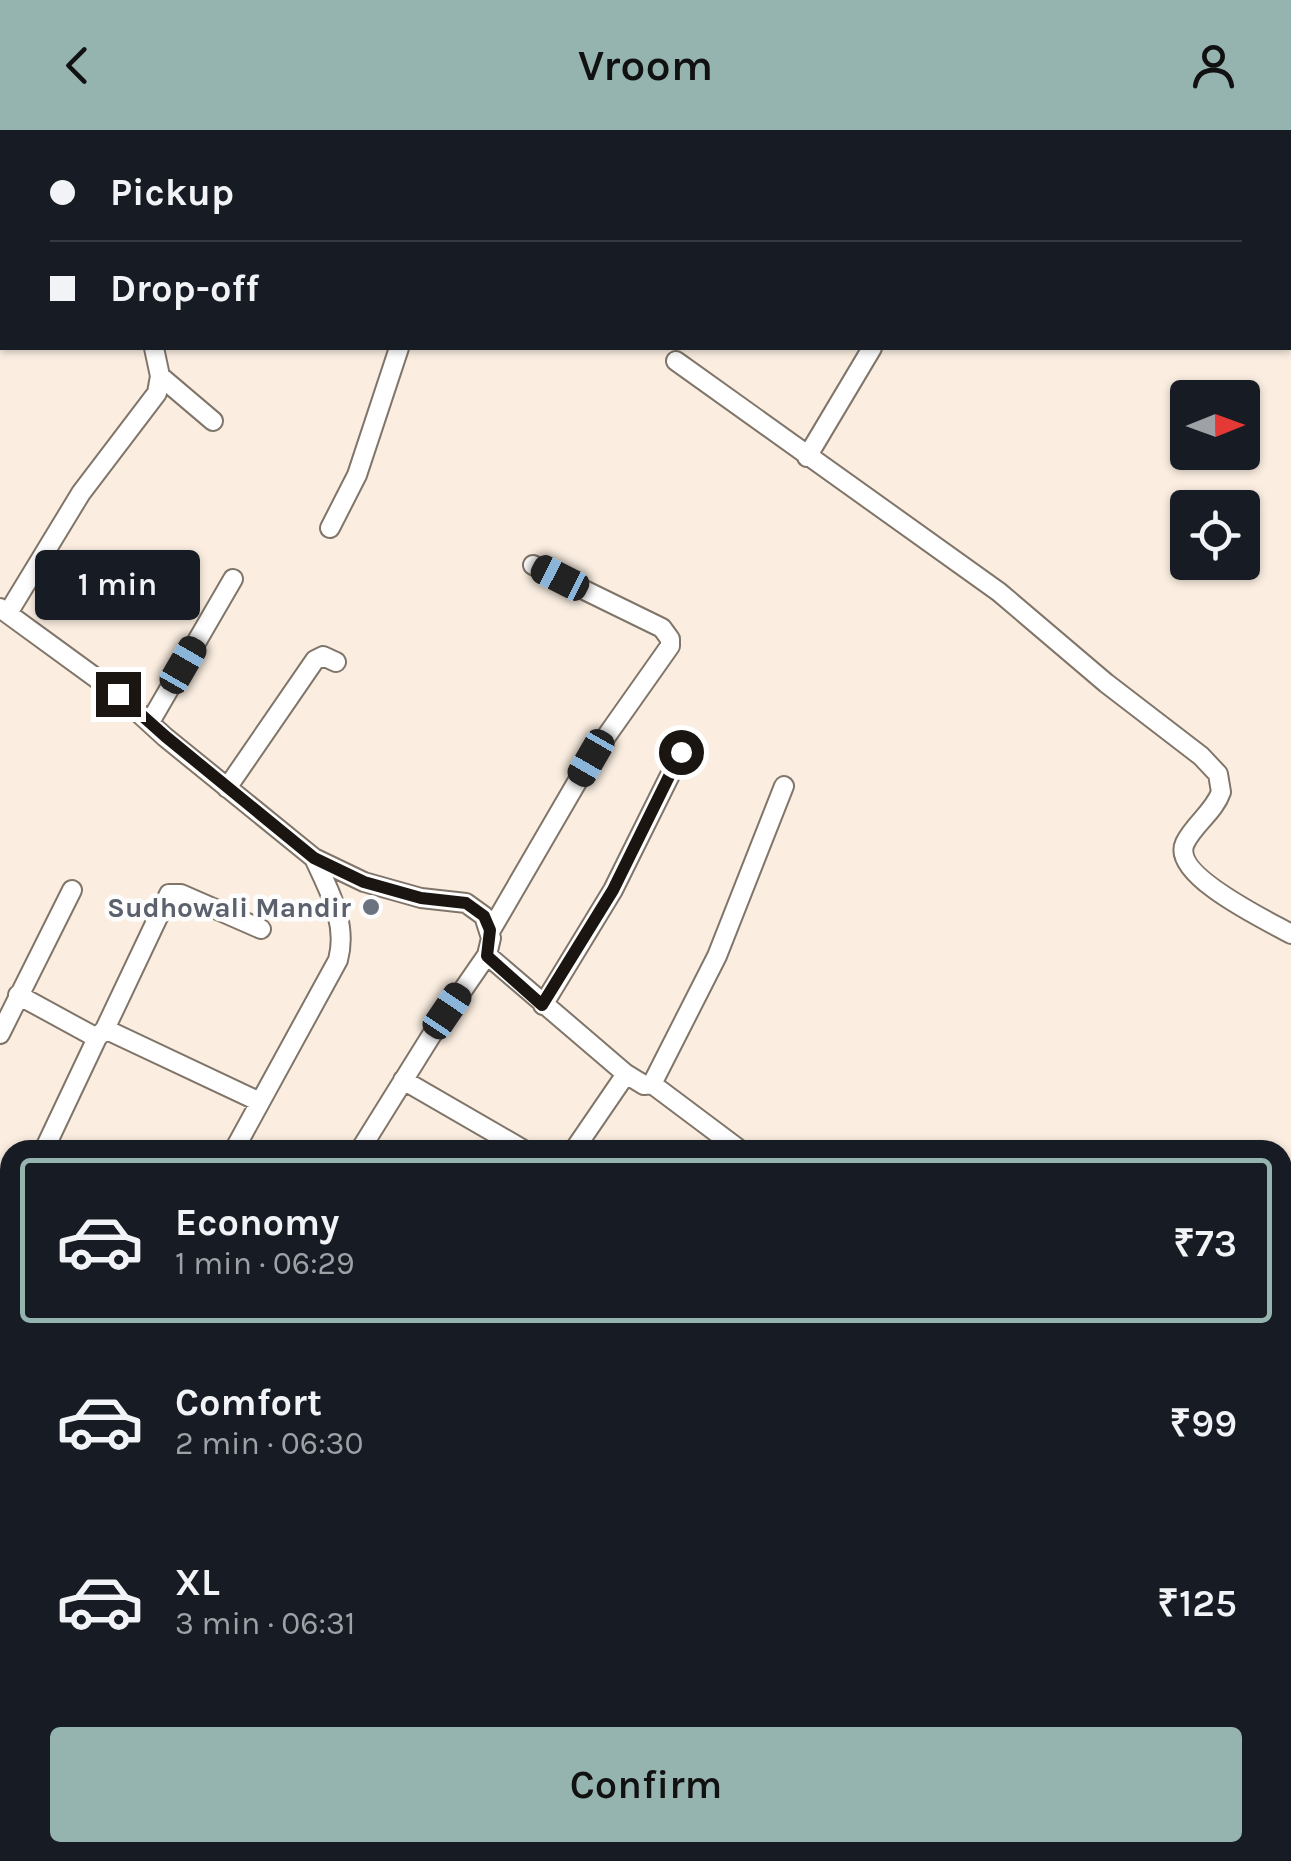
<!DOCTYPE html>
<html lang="en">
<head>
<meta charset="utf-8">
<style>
	:root { --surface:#171b24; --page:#20242c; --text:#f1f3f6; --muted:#9ea1a6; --line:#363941; --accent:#95b4af }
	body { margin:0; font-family:Karla,sans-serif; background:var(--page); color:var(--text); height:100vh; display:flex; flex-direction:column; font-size:38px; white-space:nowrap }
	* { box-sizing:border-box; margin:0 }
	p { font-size:32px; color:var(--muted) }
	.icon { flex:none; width:55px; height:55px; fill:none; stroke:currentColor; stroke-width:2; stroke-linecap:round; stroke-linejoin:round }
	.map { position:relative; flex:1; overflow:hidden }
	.drawer { position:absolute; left:0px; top:1010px; width:1292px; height:722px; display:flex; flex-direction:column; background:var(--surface); border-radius:30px 30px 0 0; box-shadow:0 2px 8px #0004 }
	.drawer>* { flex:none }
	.guide { position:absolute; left:0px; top:0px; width:1292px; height:220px; box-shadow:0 2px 8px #0004; display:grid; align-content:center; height:220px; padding:0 50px; background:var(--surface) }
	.needle { width:65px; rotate:89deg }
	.tools { position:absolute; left:1170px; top:250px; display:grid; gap:20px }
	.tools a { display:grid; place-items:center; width:90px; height:90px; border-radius:10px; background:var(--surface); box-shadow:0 2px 8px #0004; font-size:50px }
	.end { position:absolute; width:45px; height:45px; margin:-22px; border:12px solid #1a1511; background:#fff; box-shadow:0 0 0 5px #fff }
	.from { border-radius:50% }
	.bubble { position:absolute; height:70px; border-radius:10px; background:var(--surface); box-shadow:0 2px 8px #0004; font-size:32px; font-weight:600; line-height:70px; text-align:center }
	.car { position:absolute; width:30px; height:60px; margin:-30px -15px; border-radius:12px; box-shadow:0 0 8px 2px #0007; background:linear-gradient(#222 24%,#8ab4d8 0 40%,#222 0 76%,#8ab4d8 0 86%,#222 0) }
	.guide b { display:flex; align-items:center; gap:35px; height:95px; font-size:38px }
	.guide b+b { border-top:2px solid var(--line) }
	.guide i { width:25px; height:25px; background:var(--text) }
	ul { padding:18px 0 0; list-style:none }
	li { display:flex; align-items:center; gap:30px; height:165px; margin:0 20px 15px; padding:0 30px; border:5px solid transparent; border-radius:10px }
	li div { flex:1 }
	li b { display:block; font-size:38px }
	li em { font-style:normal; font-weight:600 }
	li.current { border-color:var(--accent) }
	li>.icon { width:90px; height:90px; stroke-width:1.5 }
	.button { display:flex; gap:20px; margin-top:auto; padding:20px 50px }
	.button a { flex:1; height:115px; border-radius:10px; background:var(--accent); color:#111; font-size:40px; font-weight:600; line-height:115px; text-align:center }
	header { display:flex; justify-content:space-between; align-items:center; height:130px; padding:0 50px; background:var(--accent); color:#111; font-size:45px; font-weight:600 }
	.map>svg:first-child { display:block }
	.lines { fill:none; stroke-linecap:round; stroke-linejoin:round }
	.stream { stroke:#789cd6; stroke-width:5 }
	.minor-casing { stroke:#807569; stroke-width:22 }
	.minor { stroke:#fff; stroke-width:18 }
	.route { stroke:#1a1511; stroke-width:12 }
	.worship-dot { fill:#6b7280; stroke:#fdfdfd; stroke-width:4 }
	.labels { text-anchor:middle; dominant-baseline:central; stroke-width:9; stroke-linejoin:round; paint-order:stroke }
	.worship-label { font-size:28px; font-weight:bold; fill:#5b616d; stroke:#fdfdfd; text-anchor:end }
</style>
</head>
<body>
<header><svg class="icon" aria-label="back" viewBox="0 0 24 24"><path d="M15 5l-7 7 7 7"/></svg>Vroom<svg class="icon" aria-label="person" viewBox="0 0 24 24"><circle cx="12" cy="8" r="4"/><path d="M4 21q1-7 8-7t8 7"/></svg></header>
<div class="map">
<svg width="1291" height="1731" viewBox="0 0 1291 1731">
	<rect width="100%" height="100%" fill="#fbeee1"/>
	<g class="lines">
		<!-- stream -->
		<path class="stream" d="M 1074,0 L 1077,2
			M 1290,177 L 1291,177"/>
		<!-- minor casing -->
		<g class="minor-casing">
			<path id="minor" d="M 118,0 L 120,2
				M 341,0 L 347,2
				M 145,2 L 147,0
				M 0,28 L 2,30
				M 1290,105 L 1291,107
				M 0,148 L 2,149
				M 676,231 L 999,462 L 1106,553 L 1201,626 L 1218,644 L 1221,662 C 1214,682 1194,694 1185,713 C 1170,745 1268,791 1291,804
				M 160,246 L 213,291
				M 807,327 L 872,218
				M 330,398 L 357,345 L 399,218
				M 0,478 L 118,564 L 165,607 L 314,728 L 364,752 L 421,768 L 466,773 L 484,786 L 491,808 L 487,825 L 431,906 L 360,1020
				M 8,483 L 81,363 L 157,263 L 160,246 L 154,218
				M 150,592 L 233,449
				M 227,658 L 315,530 L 323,526 L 336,532
				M 491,800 L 591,628 L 670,516 L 670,509 L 662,498 L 533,435
				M 487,825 L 626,944 L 644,955 L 652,954 L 717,826 L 784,656
				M 18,865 L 97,908
				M 543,875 L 613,760 L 681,623
				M 105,899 L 169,764 L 181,764 L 261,799
				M 0,904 L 72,760
				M 403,950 L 524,1020
				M 652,954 L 740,1020
				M 44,1020 L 97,908 L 105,899 L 260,972
				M 234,1020 L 338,830 C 348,793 329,761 314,728
				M 574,1020 L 626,944
				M 0,1114 L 10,1093
				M 0,1131 L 10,1137
				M 1282,1276 L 1291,1260
				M 0,1386 L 10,1395
				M 1282,1412 L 1291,1396
				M 1282,1433 L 1291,1438
				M 1282,1475 L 1291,1479
				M 1282,1519 L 1291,1523
				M 0,1623 L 10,1626
				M 1205,1722 L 1219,1731
				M 86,1731 L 90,1722
				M 383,1731 L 387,1722
				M 553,1731 L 558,1722
				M 821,1731 L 826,1722
				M 1024,1731 L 1028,1722
				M 1126,1731 L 1131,1722"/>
		</g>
		<!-- minor -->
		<use href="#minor" class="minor"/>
	</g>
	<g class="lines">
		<!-- route -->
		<path class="route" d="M 118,564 L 165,606 L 314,728 L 364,752 L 421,768 L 466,773 L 484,786 L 490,800 L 487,826 L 542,875 L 613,760 L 681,622"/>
	</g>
	<!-- markers -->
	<circle class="worship-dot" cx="371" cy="777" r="10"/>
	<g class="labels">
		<!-- worship labels -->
		<g class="worship-label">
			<text x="351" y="777">Sudhowali Mandir</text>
		</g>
	</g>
</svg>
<div class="tools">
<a><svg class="needle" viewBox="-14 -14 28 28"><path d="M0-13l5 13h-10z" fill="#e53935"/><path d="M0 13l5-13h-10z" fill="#9ea1a6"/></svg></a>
<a><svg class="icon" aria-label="locate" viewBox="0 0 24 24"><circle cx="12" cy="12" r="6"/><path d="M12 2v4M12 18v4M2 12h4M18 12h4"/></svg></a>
</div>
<i class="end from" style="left:681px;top:622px"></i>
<i class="end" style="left:118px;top:564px"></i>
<div class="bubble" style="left:35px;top:420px;width:165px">1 min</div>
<i class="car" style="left:560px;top:448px;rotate:297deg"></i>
<i class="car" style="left:183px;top:535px;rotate:30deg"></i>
<i class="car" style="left:591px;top:628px;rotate:210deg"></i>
<i class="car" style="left:447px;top:881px;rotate:34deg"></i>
<div class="guide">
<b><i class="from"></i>Pickup</b>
<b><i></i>Drop-off</b>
</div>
<section class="drawer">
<ul>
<li class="current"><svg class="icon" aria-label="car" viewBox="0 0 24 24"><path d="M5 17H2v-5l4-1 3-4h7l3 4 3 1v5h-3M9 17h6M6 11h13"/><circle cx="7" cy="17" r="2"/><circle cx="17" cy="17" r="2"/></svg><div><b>Economy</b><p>1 min · 06:29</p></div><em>₹73</em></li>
<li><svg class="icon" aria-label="car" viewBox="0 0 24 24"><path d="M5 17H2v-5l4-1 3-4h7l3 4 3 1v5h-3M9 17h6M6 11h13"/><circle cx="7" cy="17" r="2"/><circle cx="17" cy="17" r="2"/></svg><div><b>Comfort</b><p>2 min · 06:30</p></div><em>₹99</em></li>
<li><svg class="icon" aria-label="car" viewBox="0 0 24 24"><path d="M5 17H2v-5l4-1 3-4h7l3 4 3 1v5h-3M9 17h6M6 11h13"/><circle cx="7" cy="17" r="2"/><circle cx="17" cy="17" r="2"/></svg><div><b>XL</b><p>3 min · 06:31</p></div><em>₹125</em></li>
</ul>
<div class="button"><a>Confirm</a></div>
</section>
</div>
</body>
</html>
